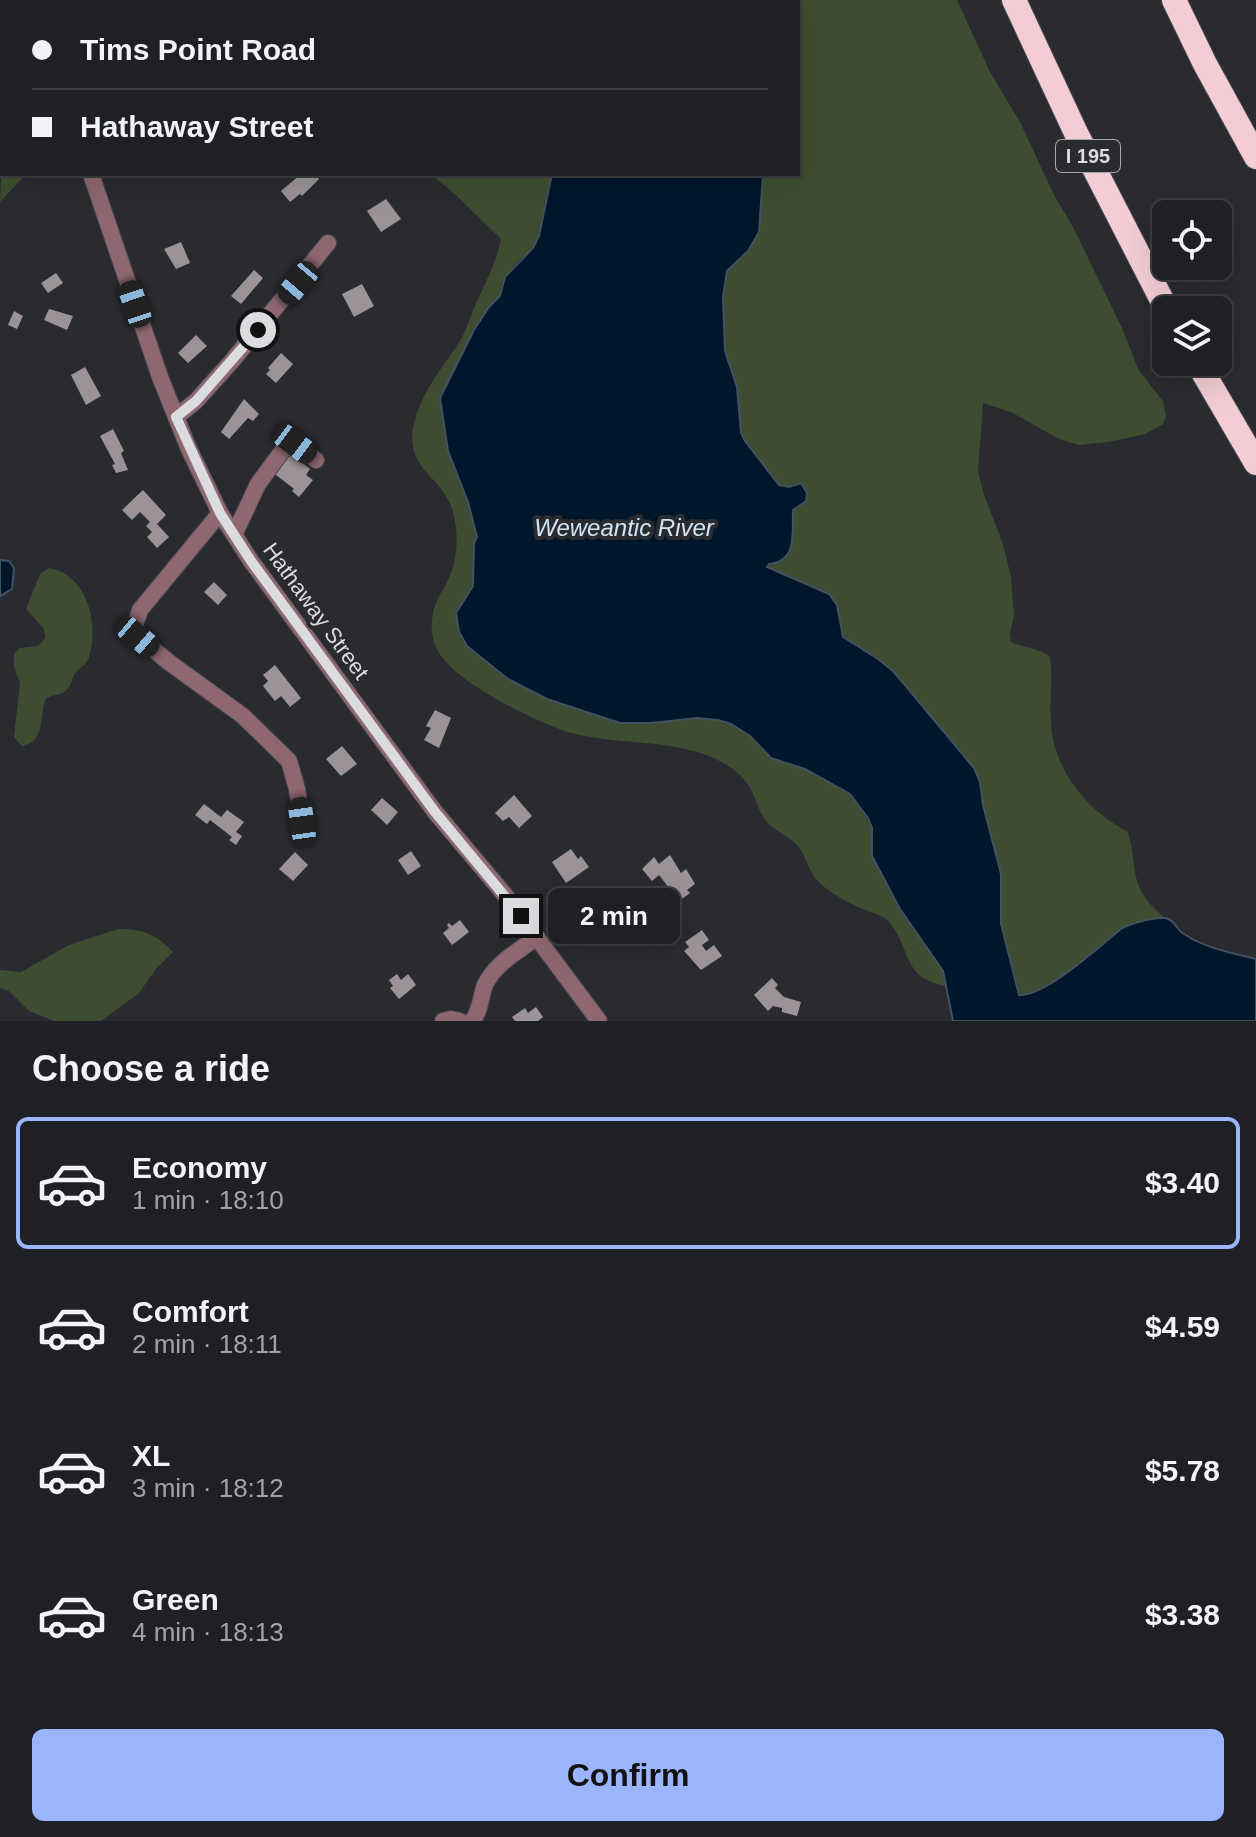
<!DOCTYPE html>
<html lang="en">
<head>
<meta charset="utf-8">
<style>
	:root { --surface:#1f2025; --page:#2c2d32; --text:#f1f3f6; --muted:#a1a3a7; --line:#3c3e42; --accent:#9ab5fd }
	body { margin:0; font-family:Helvetica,sans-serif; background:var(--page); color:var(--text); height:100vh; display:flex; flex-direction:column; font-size:30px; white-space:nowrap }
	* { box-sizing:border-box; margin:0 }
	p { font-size:26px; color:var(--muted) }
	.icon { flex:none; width:44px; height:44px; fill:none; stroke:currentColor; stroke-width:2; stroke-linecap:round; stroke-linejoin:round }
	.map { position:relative; height:1021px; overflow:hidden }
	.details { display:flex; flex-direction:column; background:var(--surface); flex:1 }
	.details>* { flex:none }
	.guide { position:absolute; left:0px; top:0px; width:800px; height:176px; box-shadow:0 8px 32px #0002,0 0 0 2px var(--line); display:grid; align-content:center; height:176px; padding:0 32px; background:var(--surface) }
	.fabs { position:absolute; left:1152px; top:200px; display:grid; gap:16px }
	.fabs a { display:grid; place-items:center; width:80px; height:80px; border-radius:12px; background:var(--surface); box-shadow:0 8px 32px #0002,0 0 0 2px var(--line); font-size:40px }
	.end { position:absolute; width:36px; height:36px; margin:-18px; border:10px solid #dbdce0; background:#111; box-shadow:0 0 0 4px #111 }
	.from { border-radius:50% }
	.bubble { position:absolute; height:56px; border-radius:12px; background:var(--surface); box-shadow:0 8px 32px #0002,0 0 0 2px var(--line); font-size:26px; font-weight:700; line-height:56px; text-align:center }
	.car { position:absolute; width:24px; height:48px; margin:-24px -12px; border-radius:10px; box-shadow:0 0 6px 2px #0007; background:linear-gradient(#222 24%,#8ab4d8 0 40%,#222 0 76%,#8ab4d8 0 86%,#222 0) }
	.guide b { display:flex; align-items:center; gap:28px; height:76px; font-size:30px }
	.guide b+b { border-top:2px solid var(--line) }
	.guide i { width:20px; height:20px; background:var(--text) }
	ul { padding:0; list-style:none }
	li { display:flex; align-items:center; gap:24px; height:132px; margin:0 16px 12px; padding:0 16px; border:4px solid transparent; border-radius:12px }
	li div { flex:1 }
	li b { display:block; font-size:30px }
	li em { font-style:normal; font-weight:700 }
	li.current { border-color:var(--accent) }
	li>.icon { width:72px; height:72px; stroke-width:1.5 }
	h2 { padding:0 32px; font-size:36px; line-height:96px }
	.action { display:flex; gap:16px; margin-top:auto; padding:16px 32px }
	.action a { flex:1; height:92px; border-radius:12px; background:var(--accent); color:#111; font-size:32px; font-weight:700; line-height:92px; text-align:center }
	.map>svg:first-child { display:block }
	.green { fill:#3e4d31 }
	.water { fill:#00162b; stroke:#425161; stroke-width:2 }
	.building { fill:#9b9397 }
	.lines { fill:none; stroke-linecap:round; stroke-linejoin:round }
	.minor-casing { stroke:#45474d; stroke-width:18 }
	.highway-casing { stroke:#45474d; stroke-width:26 }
	.minor { stroke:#8e6770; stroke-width:16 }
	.highway { stroke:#f3ccd4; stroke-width:24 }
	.route { stroke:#dbdce0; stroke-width:10 }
	.labels { text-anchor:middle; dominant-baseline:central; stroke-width:8; stroke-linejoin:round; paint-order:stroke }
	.shield { fill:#292b31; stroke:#a6a7ac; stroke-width:2 }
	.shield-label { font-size:20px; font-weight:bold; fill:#dbdce0 }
	.street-label { font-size:22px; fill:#dbdce0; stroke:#292b31 }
	.water-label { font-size:24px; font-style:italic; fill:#d0e4f7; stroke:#292b31 }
</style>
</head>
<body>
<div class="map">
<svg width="1256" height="1021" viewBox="0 0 1256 1021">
	<rect width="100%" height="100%" fill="#292b31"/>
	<!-- green -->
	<path class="green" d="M 254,0 L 507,0 L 513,2 L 253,2 Z
		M 792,0 L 957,0 L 990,72 L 1020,122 L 1054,195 L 1073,227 L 1122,328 L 1138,369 L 1163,401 L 1166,416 L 1163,424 L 1145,434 L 1108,442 L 1079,445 L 1059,439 L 1011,412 L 983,403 L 978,472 L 984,495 L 1002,541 L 1011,577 L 1014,616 L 1010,633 L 1011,642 C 1024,648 1040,648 1050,657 C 1053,679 1049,702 1051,725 C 1055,772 1088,811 1128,832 C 1139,872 1127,886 1165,918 L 1133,923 L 1057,980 L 1025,996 L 1020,995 L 1001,924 L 1001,874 L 983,805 L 980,782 L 894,672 L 878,659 L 843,637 L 839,613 L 803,582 L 766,567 L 792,540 L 792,510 L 794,506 L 803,503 L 797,483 L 789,487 L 779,485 L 751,451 L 741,433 L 737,387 L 725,351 L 722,329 L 723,297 L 727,271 L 748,251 L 759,232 L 763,174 L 798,174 L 798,2 L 792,2 Z
		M 2,155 L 2,174 L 26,174 L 0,202 Z
		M 430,174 L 552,174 L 539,236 L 533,248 L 515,264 L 502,283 L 500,296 L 489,307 L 474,330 L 440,398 L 448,451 L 468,502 L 477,537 L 474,543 L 473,586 L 456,613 L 461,639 L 467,646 L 508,679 L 547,699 L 620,723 L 651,723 L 697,718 L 718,720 L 731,724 L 750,736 L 772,758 L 805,769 L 850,794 L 858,802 L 872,828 L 872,856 L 900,909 L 943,971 L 946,986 C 902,978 912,951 890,923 C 884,915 872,913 863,909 C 849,903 834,895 822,885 C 806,871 807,855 797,845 C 787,835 772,830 764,818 C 755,804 754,788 741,776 C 693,732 620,750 562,730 C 529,718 447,679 435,645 C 430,632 431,616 436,603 C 438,596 444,589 447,582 C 458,561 459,534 453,512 C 442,472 399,470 416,416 C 424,389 442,368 458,344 C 466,332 469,319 475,306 C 485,283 496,264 501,239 L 456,195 Z
		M 49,568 C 89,575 100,627 88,660 C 86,665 79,668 75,673 C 72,678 71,686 67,690 C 60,696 51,694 45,700 C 40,717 45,742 22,746 L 14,737 L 20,683 L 14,667 L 14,654 L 19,648 L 38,646 L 45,638 L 44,629 L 26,609 L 40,574 Z
		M 118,929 C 142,929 157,934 173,952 L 156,969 L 139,993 L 101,1021 L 55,1021 L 29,1011 L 9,991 L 0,988 L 0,970 L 21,972 L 69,945 Z"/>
	<!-- water -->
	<path class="water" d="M 507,0 L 792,0 L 513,2 Z
		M 552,174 L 763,174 L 759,232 L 748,251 L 727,271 L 723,297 L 725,351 L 737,387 L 741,433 L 745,441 L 779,485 L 789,487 L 801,483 L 807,493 L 806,501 L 793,510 C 792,533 798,561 769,564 L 767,567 L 829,594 L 837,605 L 843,637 L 878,659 L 894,672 L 974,768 L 980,782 L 983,805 L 1001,874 L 1001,924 L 1019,995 C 1045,997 1101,945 1122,928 C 1133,923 1153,917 1165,918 C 1174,919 1177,930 1184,934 C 1205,948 1232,953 1256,959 L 1256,1021 L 953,1021 L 943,971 L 900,909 L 872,856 L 872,828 L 868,818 L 850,794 L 805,769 L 771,758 L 750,736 L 731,724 L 718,720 L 697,718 L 651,723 L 620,723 L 547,699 L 508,679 L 467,646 L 459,632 L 456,613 L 473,586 L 474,543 L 477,537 L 468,502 L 448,451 L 440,398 L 474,330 L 489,307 L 500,296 L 505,277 L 533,248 L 539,236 Z
		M 0,560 L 9,561 L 14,568 L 12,589 L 0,596 Z"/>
	<!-- building -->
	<path class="building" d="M 301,174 L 314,174 L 319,179 L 302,196 L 300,194 L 290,202 L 281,191 Z
		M 386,199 L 401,219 L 381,232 L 367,211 Z
		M 181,242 L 190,263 L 176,269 L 164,249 Z
		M 254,270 L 263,278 L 241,304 L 231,296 Z
		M 56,273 L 63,283 L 48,293 L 41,283 Z
		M 362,284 L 374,306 L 354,317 L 342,294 Z
		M 49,309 L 73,316 L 67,330 L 44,320 Z
		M 14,311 L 23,316 L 17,329 L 8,325 Z
		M 196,335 L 207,346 L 188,363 L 178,353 Z
		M 281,353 L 293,364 L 276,383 L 266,374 L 270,370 L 268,368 Z
		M 85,367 L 101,396 L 86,405 L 71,375 Z
		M 244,399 L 259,414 L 253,421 L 248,418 L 229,439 L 221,432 Z
		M 113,429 L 124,451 L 121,453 L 128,470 L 116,473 L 112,465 L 115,464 L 100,436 Z
		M 287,451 L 310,469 L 306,475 L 313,480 L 299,497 L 292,491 L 294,489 L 271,471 Z
		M 143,490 L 166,515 L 157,524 L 169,537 L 157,548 L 147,537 L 152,532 L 146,526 L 150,522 L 140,512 L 132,520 L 122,510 Z
		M 214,582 L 227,595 L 218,605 L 204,592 Z
		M 275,665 L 301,698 L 290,707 L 281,696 L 275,701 L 263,686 L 268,681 L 263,675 Z
		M 435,710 L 451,718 L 439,748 L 424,740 L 431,728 L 426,726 Z
		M 342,746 L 357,764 L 341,776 L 326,759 Z
		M 514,795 L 532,816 L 519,828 L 509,817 L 503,821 L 495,813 Z
		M 382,798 L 398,812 L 387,825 L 371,810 Z
		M 204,804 L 221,817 L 227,810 L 244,822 L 236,832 L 242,836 L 236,845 L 229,840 L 232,837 L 210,820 L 207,824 L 195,815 Z
		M 571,849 L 578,859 L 581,856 L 589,867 L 566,883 L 552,862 Z
		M 411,851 L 421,866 L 408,875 L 398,860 Z
		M 295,852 L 308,865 L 293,881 L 279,869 Z
		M 670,855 L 681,873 L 686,869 L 695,884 L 687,890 L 690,893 L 679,901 L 659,875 L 652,881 L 642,869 L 654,857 L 659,864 Z
		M 460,920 L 469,932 L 452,945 L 443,933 L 449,928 L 447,925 L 449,923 L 452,926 Z
		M 702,930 L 709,940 L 702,945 L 706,951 L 714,945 L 722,956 L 701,970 L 684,951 L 689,947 L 685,942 Z
		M 397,974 L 401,980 L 408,974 L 416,985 L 399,999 L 390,988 L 393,986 L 389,980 Z
		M 772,978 L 778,985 L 775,988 L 784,997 L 801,1002 L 797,1016 L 782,1012 L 782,1008 L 773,1006 L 768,1011 L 754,995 Z
		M 536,1007 L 543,1017 L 538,1021 L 515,1021 L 512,1017 L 525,1008 L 528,1013 Z"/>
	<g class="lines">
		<!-- minor casing -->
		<g class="minor-casing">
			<path id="minor" d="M 29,0 L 29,2
				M 82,2 L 84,0
				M 91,174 L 160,377 L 188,447 L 220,513 L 251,561 L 435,812 L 505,895 L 599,1021
				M 176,417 L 196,401 L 232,361 L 328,243
				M 220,513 L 140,610 L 134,628 L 138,637 L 170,663 L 243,716 L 289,761 L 297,789 L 302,821
				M 234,535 L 258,484 L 286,446 L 295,444 L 316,460
				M 443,1021 L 451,1019 L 460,1021
				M 472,1021 C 481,1010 480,998 485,985 C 495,963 519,951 537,937"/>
		</g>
		<!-- highway casing -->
		<g class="highway-casing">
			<path id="highway" d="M 1014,0 L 1076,133 L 1167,310
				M 1174,0 L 1205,64 L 1256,157
				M 1197,362 L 1256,463"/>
		</g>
		<!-- minor -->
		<use href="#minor" class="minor"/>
		<!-- highway -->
		<use href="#highway" class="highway"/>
	</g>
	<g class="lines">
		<!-- route -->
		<path class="route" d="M 258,330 L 196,401 L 176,417 L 220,513 L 251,561 L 435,812 L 521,916"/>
	</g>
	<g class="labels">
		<!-- shield labels -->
		<rect class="shield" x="1056" y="140" width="64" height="32" rx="6"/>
		<g class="shield-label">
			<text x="1088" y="156">I 195</text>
		</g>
		<!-- street labels -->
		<g class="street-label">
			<text transform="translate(316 611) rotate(54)">Hathaway Street</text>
		</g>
		<!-- water labels -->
		<g class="water-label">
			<text x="624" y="527">Weweantic River</text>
		</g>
	</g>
</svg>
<div class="fabs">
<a><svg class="icon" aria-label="locate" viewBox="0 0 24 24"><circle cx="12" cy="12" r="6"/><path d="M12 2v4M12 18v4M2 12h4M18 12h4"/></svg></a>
<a><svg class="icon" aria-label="layers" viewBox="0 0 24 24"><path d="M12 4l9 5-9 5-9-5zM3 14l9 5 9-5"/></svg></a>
</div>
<i class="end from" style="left:258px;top:330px"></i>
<i class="end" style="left:521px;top:916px"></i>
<div class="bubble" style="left:548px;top:888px;width:132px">2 min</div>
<i class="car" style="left:298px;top:283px;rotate:220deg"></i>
<i class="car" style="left:135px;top:304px;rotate:341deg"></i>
<i class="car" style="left:295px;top:444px;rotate:127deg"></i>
<i class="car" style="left:138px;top:637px;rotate:130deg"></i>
<i class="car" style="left:302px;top:821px;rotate:352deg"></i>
<div class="guide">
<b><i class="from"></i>Tims Point Road</b>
<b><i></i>Hathaway Street</b>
</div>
</div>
<section class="details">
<h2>Choose a ride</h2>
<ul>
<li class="current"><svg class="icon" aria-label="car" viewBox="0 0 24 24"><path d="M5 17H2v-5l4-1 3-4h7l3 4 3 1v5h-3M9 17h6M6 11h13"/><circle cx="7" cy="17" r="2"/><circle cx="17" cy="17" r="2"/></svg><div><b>Economy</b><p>1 min · 18:10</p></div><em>$3.40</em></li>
<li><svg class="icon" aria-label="car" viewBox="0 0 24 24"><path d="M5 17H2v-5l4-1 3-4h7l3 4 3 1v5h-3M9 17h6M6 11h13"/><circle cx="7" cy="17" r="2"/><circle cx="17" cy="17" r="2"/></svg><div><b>Comfort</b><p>2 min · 18:11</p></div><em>$4.59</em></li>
<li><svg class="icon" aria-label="car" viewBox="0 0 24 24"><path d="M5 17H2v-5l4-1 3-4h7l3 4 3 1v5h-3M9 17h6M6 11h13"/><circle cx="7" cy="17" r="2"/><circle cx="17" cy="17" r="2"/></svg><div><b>XL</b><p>3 min · 18:12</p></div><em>$5.78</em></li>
<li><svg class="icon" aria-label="car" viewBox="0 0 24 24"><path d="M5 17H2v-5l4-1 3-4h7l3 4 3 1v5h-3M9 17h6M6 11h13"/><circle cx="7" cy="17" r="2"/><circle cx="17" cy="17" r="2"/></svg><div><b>Green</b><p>4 min · 18:13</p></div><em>$3.38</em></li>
</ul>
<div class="action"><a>Confirm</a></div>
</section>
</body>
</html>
